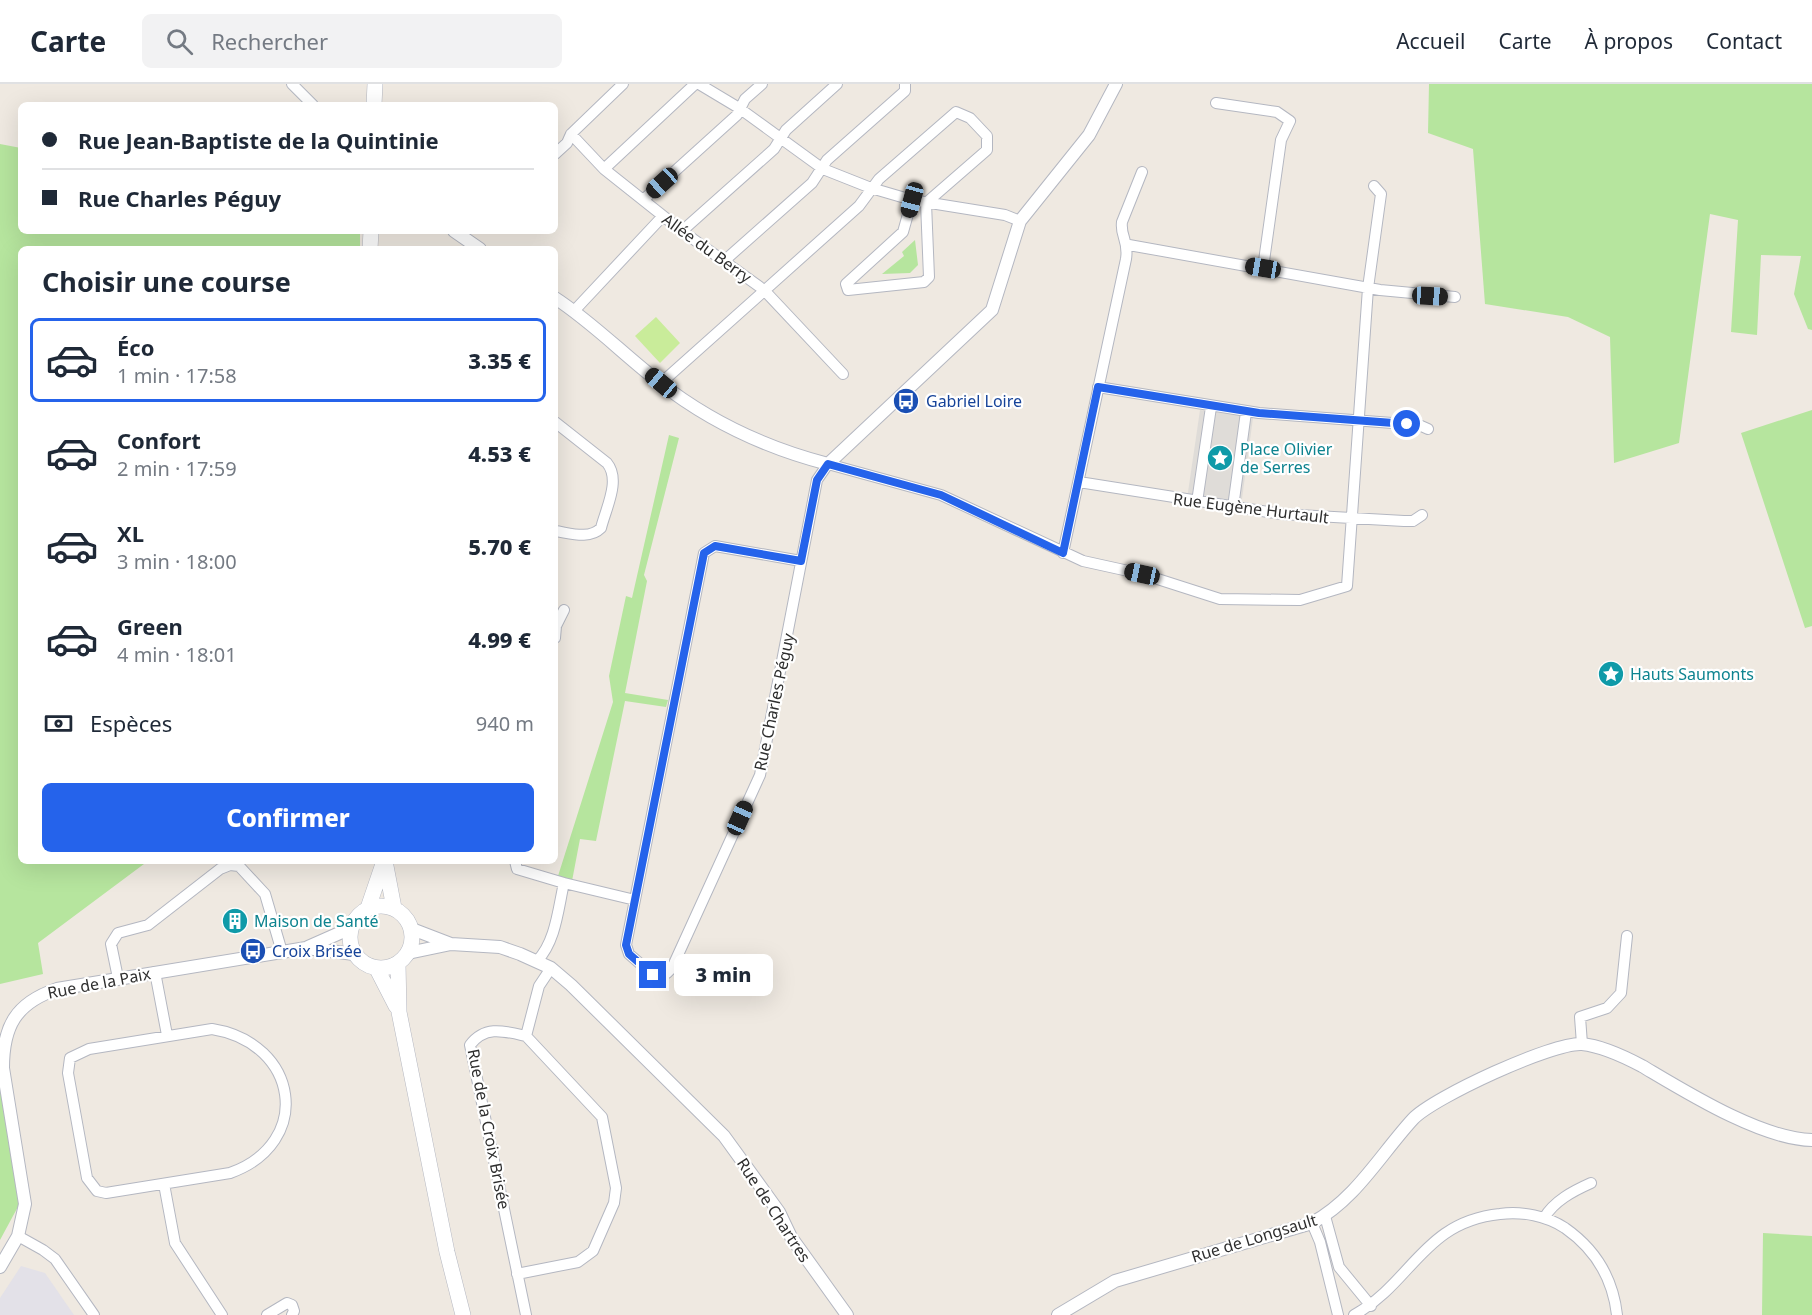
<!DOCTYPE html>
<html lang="fr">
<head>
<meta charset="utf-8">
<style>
	:root { --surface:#fff; --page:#f2f2f3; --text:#1f2937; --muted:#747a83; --line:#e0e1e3; --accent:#2563eb }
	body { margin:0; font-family:"Noto Sans",sans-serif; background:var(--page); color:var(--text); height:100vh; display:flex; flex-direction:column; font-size:22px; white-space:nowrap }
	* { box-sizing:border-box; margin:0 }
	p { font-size:20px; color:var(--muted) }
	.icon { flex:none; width:33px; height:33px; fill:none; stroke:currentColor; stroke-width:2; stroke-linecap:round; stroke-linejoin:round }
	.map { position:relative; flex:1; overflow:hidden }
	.panel { position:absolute; left:18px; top:162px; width:540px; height:618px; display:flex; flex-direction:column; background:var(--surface); border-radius:9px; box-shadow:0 6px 24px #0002 }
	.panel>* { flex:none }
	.top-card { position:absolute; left:18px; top:18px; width:540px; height:132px; border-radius:9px; box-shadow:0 6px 24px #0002; display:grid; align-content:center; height:132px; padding:0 24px; background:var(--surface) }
	.end { position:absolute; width:27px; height:27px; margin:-14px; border:8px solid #2563eb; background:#fff; box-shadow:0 0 0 3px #fff }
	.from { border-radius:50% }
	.bubble { position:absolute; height:42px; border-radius:9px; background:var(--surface); box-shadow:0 6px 24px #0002; font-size:20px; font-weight:800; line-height:42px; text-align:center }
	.car { position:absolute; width:18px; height:36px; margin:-18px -9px; border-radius:8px; box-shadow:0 0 4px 2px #0007; background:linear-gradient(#222 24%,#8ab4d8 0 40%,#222 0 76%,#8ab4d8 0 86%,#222 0) }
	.top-card b { display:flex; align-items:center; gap:21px; height:57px; font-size:22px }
	.top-card b+b { border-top:2px solid var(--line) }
	.top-card i { width:15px; height:15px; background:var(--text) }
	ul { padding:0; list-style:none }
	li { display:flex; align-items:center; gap:18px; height:84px; margin:0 12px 9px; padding:0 12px; border:3px solid transparent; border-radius:9px }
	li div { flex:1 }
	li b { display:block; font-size:22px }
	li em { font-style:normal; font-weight:800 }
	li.on { border-color:var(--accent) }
	li>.icon { width:54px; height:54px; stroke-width:1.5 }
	h2 { padding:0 24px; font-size:27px; line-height:72px }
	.pay { display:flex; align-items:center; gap:15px; height:66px; padding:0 24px; font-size:22px }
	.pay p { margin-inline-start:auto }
	.primary-button { display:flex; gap:12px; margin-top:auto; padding:12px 24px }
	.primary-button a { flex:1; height:69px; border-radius:9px; background:var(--accent); color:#fff; font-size:24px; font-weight:800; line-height:69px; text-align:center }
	header { display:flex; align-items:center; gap:36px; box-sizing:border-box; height:84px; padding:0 30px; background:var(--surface); border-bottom:2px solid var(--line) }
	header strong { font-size:28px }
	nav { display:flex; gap:33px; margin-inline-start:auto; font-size:21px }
	.search { width:420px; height:54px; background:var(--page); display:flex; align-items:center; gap:15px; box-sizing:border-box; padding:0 21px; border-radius:9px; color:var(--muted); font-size:22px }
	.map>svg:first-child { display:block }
	.industrial { fill:#e3e1e8 }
	.green { fill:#b6e59e }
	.pitch { fill:#c9ec9a }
	.plaza { fill:#dfdcd8 }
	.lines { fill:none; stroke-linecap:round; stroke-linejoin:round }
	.minor-casing { stroke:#b4b7c1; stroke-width:12 }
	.tertiary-casing { stroke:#b4b7c1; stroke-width:14 }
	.secondary-casing { stroke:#b4b7c1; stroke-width:16 }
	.minor { stroke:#fff; stroke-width:10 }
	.tertiary { stroke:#fff; stroke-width:12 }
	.secondary { stroke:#fff; stroke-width:15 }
	.route { stroke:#2563eb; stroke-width:8 }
	.labels { text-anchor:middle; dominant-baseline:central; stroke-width:4.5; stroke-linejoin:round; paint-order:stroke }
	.street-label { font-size:16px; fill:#2e2e2e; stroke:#fff }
	.transit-label { font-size:16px; fill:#164399; stroke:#fff; text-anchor:start }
	.culture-label { font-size:16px; fill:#0d838f; stroke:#fff; text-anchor:start }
</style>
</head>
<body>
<header>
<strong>Carte</strong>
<div class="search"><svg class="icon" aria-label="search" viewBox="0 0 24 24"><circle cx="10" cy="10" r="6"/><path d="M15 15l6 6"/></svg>Rechercher</div>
<nav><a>Accueil</a><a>Carte</a><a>À propos</a><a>Contact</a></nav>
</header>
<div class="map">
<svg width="1812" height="1231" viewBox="0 0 1812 1231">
	<rect width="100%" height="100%" fill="#efe9e1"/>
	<!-- industrial -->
	<path class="industrial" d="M 21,1182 L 45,1189 L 74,1231 L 0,1231 L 0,1214 Z"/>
	<!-- green -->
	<path class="green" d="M 1429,0 L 1812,0 L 1812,246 L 1808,245 L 1794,210 L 1801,172 L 1761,171 L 1757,251 L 1731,248 L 1738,136 L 1710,130 L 1679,359 L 1614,379 L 1610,253 L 1568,233 L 1485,220 L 1473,65 L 1428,49 Z
		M 0,60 L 21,64 L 21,147 L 360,147 L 360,165 L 21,165 L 21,777 L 148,777 L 38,859 L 43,890 L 0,900 Z
		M 915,156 L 918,181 L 910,189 L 882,190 L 904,172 L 902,168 Z
		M 1812,326 L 1812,542 L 1805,544 L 1741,349 Z
		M 669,351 L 679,354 L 644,491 L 647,497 L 625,609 L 668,616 L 666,623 L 625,617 L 596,757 L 580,755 L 572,797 L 558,792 L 613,618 L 609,592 L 626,512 L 632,514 Z
		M 0,1003 L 20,1119 L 0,1156 Z
		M 1763,1149 L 1812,1152 L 1812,1231 L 1762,1231 Z"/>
	<!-- pitch -->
	<path class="pitch" d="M 656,233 L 680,259 L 660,279 L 635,252 Z"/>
	<!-- plaza -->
	<path class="plaza" d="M 1200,326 L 1253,334 L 1241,422 L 1187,415 Z"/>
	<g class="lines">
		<!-- minor casing -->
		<g class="minor-casing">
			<path id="minor" d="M 292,0 L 313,21
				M 699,0 L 739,24 L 823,85 L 871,104 L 912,116 L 1005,131 L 1020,137
				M 1216,19 L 1277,28 L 1290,37 L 1281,56 L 1263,184
				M 571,50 L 604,85 L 682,147 L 764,206 L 843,290
				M 555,70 L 567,59 L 571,50 L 623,0
				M 604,85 L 695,0
				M 643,116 L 737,31 L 745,15 L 762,0
				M 682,147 L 774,65 L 786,46 L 837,0
				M 1129,161 L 1380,206 L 1455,213
				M 724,177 L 812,99 L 827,76 L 905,7 L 905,0
				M 574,227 L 663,132
				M 661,299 L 859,122 L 879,95 L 956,28 L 970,34 L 987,52 L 987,66 L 926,119 L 929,193 L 924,198 L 848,206 L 846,200 L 903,148 L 912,116
				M 1098,303 L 1259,329 L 1419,341 L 1428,345
				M 555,338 L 607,379 C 621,396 606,424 601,444 C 589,456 570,449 555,447
				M 1079,398 L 1281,430 L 1404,437 L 1413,437 L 1422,431
				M 1197,418 L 1211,323
				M 1233,423 L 1246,328
				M 1063,469 L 1126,175 C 1129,156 1120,153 1122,138 L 1142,88
				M 801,477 L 715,462 L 704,469 L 626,861 L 629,870 L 653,891 L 667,889 L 672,884 L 760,691 L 817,396 L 828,380 L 941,411 L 1083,477 L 1142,490 L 1220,515 L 1300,516 L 1347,502 L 1368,204 L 1381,110 L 1374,102
				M 555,554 L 556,542 L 564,526
				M 515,777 L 517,785 L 564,799
				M 537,877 C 556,857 558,825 564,799 L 635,816
				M 155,888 L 167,951
				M 118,894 L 111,860 L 118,849 L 148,841 L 220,785 L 230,781 L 239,782 L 265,810 L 282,868
				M 212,945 C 299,959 314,1059 230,1089 L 106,1109 L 97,1107 L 87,1094 L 68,989 L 70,974 L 89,965 Z
				M 1582,960 L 1580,933 L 1607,924 L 1621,909 L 1627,852
				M 164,1100 L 175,1159 L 222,1231
				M 1325,1132 L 1339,1183 L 1371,1222
				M 1544,1134 C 1554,1117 1573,1107 1591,1099
				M 1312,1139 L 1320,1158 L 1338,1231
				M 18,1152 L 43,1166 L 55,1175 L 94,1231
				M 517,1190 L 578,1178 L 593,1167 L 614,1119 L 616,1104 L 602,1033 L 526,952 L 539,902 L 551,884
				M 267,1231 L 287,1219 L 292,1221 L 294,1227 L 292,1231
				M 526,1231 L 470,961 C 485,941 504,947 526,952
				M 1354,1231 C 1413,1198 1423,1138 1500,1130 C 1522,1127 1547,1132 1565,1144 C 1595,1165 1613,1195 1617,1231"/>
		</g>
		<!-- tertiary casing -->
		<g class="tertiary-casing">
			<path id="tertiary" d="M 454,147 L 480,165
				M 555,214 C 592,238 624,271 659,298 C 710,338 766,364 828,380 L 992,226 L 1020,137 L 1089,51 L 1116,0
				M 412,845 L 451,860 L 500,863 L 520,870 L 551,884 L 571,901 L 724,1052 L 779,1128 L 791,1153 L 847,1231
				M 308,863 L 351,844
				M 408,869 L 451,860
				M 0,1183 L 18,1152 L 25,1120 L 3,984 C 3,942 16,919 57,905 L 306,864 L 354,870
				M 1058,1231 L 1115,1197 L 1312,1139 C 1356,1115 1380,1071 1413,1035 C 1434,1013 1553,958 1582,960 C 1602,962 1625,973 1642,982 C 1686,1008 1761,1055 1812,1056"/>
		</g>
		<!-- secondary casing -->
		<g class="secondary-casing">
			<path id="secondary" d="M 374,21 L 375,0
				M 370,165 L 371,147
				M 385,777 L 394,824
				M350 853a31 31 0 1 1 62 0a31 31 0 1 1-62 0Z
				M 368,824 L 384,777
				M 398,880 L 399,928 L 447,1168 L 463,1231
				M 377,885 L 396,922"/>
		</g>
		<!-- minor -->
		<use href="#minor" class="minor"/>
		<!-- tertiary -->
		<use href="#tertiary" class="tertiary"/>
		<!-- secondary -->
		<use href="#secondary" class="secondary"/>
	</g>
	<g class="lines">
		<!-- route -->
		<path class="route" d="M 653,891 L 629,870 L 626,861 L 704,469 L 715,462 L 801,477 L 817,396 L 828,380 L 941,411 L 1063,469 L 1098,303 L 1259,329 L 1407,340"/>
	</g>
	<!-- icons -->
	<defs>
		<g id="bus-disc" transform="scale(1.35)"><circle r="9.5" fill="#1a4fb4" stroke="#fff"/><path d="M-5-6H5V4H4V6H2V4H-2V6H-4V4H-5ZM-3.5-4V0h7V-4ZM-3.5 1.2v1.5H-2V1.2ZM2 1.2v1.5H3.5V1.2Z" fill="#fff"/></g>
		<g id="sight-disc" transform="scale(1.35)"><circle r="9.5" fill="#0f9aa8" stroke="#fff"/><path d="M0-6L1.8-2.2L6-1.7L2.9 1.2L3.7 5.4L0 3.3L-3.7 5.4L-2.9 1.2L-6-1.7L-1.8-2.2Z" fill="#fff"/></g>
		<g id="building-disc" transform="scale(1.35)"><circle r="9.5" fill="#0f9aa8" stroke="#fff"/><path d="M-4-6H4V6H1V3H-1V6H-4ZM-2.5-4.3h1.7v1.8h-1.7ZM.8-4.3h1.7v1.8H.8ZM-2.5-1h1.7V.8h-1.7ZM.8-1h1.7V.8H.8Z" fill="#fff"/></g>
	</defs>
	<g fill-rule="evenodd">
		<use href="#bus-disc" x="906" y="317"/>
		<use href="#sight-disc" x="1220" y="374"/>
		<use href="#sight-disc" x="1611" y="590"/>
		<use href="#building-disc" x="235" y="837"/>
		<use href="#bus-disc" x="253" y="867"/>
	</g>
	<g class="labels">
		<!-- street labels -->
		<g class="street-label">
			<text transform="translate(707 164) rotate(36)">Allée du Berry</text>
			<text transform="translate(1251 424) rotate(7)">Rue Eugène Hurtault</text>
			<text transform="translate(774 618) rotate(-78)">Rue Charles Péguy</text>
			<text transform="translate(99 899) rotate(-11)">Rue de la Paix</text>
			<text transform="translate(489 1045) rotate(79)">Rue de la Croix Brisée</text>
			<text transform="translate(774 1126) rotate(57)">Rue de Chartres</text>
			<text transform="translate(1254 1154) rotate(-17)">Rue de Longsault</text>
		</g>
		<!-- transit labels -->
		<g class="transit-label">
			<text x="926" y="317">Gabriel Loire</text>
			<text x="272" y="867">Croix Brisée</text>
		</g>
		<!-- culture labels -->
		<g class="culture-label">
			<text x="1240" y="365">Place Olivier<tspan x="1240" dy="18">de Serres</tspan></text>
			<text x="1630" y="590">Hauts Saumonts</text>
			<text x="254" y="837">Maison de Santé</text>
		</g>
	</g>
</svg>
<i class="end from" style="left:1407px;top:340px"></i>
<i class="end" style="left:653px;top:891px"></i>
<div class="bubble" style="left:674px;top:870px;width:99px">3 min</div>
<i class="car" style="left:662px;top:99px;rotate:228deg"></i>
<i class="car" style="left:912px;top:116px;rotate:195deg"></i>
<i class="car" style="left:1263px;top:184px;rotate:279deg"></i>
<i class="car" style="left:1430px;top:212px;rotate:93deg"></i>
<i class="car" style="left:661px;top:299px;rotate:310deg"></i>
<i class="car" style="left:1142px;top:490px;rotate:282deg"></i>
<i class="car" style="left:740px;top:734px;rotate:24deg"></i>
<div class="top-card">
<b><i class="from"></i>Rue Jean-Baptiste de la Quintinie</b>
<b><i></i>Rue Charles Péguy</b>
</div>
<section class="panel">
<h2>Choisir une course</h2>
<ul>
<li class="on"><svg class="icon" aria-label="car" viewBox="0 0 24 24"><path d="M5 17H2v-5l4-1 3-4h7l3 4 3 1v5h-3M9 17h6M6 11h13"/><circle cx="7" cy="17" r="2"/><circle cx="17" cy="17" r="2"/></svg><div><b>Éco</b><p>1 min · 17:58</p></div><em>3.35 €</em></li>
<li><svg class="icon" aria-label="car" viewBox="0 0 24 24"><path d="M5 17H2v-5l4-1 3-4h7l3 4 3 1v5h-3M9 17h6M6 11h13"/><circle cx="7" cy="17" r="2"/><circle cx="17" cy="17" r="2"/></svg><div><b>Confort</b><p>2 min · 17:59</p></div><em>4.53 €</em></li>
<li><svg class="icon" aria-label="car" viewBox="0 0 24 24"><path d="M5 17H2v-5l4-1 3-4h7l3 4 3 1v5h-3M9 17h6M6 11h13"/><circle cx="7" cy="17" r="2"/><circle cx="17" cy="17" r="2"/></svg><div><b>XL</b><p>3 min · 18:00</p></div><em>5.70 €</em></li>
<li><svg class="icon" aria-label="car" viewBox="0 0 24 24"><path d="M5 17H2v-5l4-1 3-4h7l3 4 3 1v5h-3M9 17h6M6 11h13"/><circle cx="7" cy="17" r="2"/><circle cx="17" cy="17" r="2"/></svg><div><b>Green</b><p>4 min · 18:01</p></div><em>4.99 €</em></li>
</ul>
<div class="pay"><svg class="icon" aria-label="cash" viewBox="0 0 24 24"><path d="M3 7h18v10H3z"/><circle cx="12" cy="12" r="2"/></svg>Espèces<p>940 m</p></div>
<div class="primary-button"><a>Confirmer</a></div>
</section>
</div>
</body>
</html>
